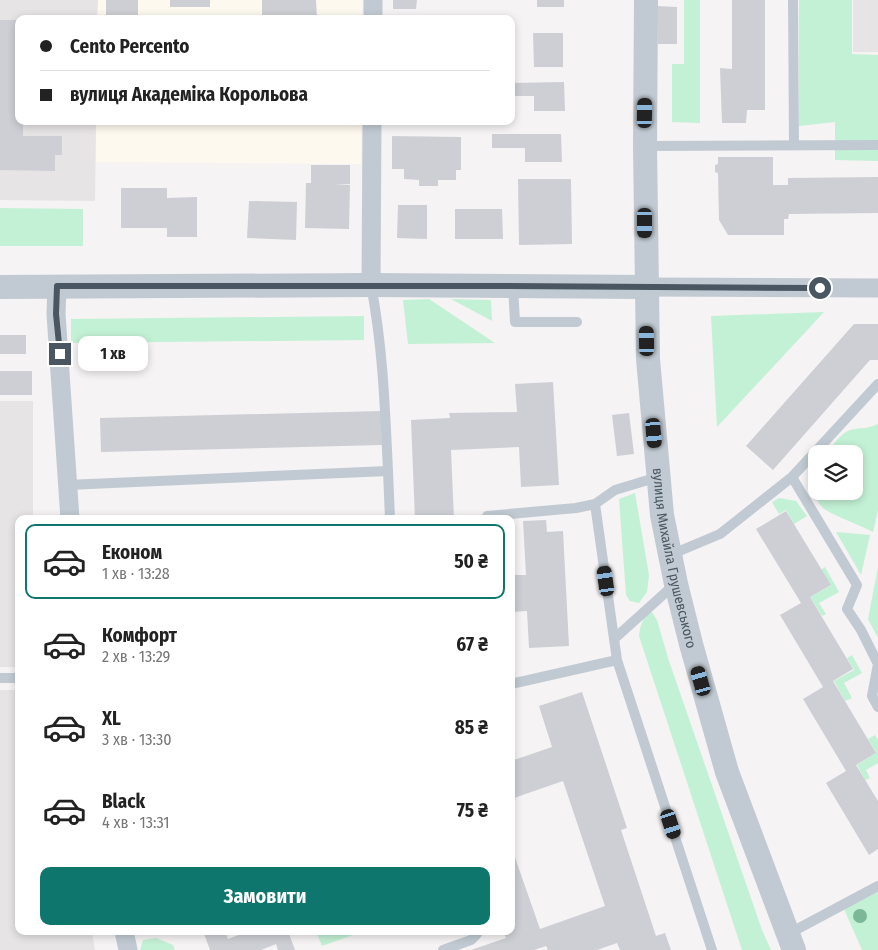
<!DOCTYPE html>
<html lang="uk">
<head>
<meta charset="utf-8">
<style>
	:root { --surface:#fff; --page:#f2f2f2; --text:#222; --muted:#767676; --line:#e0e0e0; --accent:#0f766e }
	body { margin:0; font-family:"Fira Sans Condensed",sans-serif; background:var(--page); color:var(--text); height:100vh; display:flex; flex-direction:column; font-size:19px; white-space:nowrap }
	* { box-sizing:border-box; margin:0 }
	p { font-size:16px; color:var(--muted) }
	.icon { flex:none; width:28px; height:28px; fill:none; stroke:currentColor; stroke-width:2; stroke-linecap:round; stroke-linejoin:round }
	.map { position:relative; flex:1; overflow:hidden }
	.panel { position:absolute; left:15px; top:515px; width:500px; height:420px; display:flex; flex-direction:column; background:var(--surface); border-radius:10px; box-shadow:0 2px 8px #0003 }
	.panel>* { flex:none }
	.banner { position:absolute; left:15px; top:15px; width:500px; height:110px; border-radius:10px; box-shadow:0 2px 8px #0003; display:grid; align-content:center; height:110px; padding:0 25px; background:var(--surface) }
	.buttons { position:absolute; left:808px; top:445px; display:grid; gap:10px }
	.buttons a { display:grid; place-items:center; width:55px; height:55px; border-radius:10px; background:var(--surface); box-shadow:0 2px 8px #0003; font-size:25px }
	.end { position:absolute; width:22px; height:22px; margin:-11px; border:6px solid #4a5661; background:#fff; box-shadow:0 0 0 2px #fff }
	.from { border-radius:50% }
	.bubble { position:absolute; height:35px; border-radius:10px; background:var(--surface); box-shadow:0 2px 8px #0003; font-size:16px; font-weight:700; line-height:35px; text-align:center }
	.car { position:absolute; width:15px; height:30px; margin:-15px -8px; border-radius:6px; box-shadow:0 0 4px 1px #0007; background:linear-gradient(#222 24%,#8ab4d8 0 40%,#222 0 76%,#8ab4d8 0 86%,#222 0) }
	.banner b { display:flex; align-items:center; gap:18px; height:48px; font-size:19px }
	.banner b+b { border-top:1px solid var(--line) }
	.banner i { width:12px; height:12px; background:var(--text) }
	ul { padding:9px 0 0; list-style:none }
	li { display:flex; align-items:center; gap:15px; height:75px; margin:0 10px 8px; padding:0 15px; border:2px solid transparent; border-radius:10px }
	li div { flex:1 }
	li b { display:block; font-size:19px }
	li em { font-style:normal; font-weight:700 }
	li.on { border-color:var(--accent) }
	li>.icon { width:45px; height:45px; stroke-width:1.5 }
	.button { display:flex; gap:10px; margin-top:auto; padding:10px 25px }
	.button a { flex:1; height:58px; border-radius:10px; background:var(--accent); color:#fff; font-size:20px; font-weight:700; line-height:58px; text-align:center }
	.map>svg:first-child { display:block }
	.commercial { fill:#fdf9ef }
	.education { fill:#e6e4e5 }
	.green { fill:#c3f1d5 }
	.building { fill:#cdcfd5 }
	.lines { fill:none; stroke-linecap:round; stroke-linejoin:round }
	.service { stroke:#c1cad2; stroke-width:10 }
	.minor { stroke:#c1cad2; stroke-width:19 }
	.tertiary { stroke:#c1cad2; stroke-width:24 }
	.tree { fill:#7bb799 }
	.route { stroke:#4a5661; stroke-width:6 }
	.labels { text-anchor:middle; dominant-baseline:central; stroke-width:4.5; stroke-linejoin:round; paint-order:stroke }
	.street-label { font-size:14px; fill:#4a5661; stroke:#fff }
</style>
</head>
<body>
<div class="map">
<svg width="878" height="950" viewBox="0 0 878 950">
	<rect width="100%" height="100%" fill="#f5f3f3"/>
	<!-- commercial -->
	<path class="commercial" d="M 98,0 L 362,0 L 362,19 L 97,19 Z
		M 96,121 L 361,121 L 361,164 L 96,162 Z"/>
	<!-- education -->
	<path class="education" d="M 0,0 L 98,0 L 97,19 L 19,19 L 19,121 L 96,121 L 95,201 L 0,200 Z
		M 853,0 L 878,0 L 878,52 L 853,52 Z
		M 0,401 L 33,401 L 33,519 L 19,519 L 19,667 L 0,667 Z
		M 0,690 L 19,690 L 19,931 L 92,931 L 95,950 L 0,950 Z"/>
	<!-- green -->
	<path class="green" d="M 684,0 L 700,0 L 700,123 L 672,122 L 672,64 L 684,64 Z
		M 799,0 L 852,0 L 852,54 L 878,55 L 878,161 L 835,160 L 835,122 L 799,126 Z
		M 0,208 L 83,209 L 83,246 L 0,246 Z
		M 429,299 L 495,343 L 408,344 L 403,300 Z
		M 451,299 L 491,300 L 492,321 Z
		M 824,312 L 717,427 L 711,316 Z
		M 364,316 L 364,340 L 71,343 L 71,319 Z
		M 878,424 L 878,510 L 873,532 C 864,527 828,513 823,508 C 812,496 809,482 816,468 L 816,491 L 854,491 L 854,454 L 826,454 C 832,446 840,434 850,430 C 860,427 866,430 878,424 Z
		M 635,493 L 649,575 L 647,592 L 639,603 L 630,601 L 626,595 L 619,499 Z
		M 779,498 L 796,501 L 807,516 L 794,524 L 786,510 L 779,514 L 772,502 Z
		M 836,532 L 870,535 L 861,575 Z
		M 825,567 L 839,592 L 819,603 L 826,614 L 822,616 L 810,597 L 830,586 L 821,570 Z
		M 878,567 L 878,638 L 868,619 Z
		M 652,612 L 657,620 L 669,661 L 762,930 L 771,950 L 742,950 L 639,636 C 640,627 642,616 652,612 Z
		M 852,655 L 862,673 L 844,683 L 852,698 L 845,701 L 834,681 L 854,670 L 847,658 Z
		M 875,735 L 878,740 L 878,763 L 866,770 L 870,778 L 865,780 L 857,765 L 876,753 L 868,739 Z
		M 878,892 L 878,950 L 862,950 L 844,909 Z
		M 316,931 L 364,931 L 322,946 Z
		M 156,938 L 173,945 L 175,950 L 140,950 L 143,940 Z"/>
	<!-- building -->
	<path class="building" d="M 106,0 L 138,0 L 138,19 L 106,19 Z
		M 170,0 L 210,0 L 210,7 L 170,7 Z
		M 262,0 L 316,0 L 317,19 L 262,19 Z
		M 393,0 L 417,0 L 416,9 L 393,9 Z
		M 537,0 L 564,0 L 564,7 L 537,7 Z
		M 732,0 L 765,0 L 765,110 L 747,110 L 746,123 L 722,123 L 720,68 L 732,69 Z
		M 657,6 L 677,7 L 677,44 L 658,44 Z
		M 0,20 L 19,20 L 19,121 L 23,121 L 23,136 L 62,136 L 62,155 L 55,155 L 55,171 L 0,170 Z
		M 533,33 L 563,33 L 563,67 L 534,67 Z
		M 564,82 L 565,111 L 534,111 L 534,96 L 511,96 L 511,83 Z
		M 448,121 L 473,121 L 473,125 L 448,124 Z
		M 492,134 L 561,134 L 562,162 L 525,162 L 525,148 L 492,148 Z
		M 392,136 L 461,137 L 461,170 L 456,170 L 456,180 L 438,180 L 438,186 L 419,186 L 419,180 L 404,179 L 404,169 L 392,169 Z
		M 718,157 L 773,157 L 773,185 L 788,185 L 788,178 L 878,177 L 878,213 L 789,214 L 788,219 L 784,219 L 784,235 L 728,235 L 719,220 L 718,173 L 715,172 L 715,165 L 718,164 Z
		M 311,165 L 350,165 L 350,184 L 334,184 L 350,185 L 349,229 L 305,228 L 306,183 L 311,183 Z
		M 518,179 L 571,179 L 572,244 L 519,245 Z
		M 121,188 L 167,188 L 167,198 L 197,197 L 197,237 L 167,237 L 167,228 L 121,228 Z
		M 249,201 L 297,202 L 296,240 L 247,238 Z
		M 398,205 L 427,205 L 427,239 L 397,238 Z
		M 455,209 L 502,209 L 503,239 L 455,239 Z
		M 854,324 L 878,324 L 878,360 L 870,360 L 773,470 L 746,446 Z
		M 0,335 L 26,335 L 26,354 L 0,354 Z
		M 0,371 L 32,371 L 32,395 L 0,395 Z
		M 553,382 L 559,485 L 521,487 L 519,447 L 451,450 L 454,519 L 415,519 L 411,420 L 450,418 L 449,413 L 517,412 L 515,384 Z
		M 381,411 L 382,445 L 101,452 L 100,418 Z
		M 629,413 L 634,454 L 617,456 L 612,415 Z
		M 786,511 L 831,585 L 810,597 L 853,669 L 833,681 L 876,753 L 856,765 L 878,801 L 878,849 L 869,855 L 826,783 L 846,771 L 803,699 L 823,687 L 780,615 L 801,603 L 756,529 Z
		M 546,520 L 547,532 L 563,531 L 569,646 L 529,648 L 527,611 L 511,612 L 511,575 L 526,575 L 523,521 Z
		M 582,692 L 627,828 L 621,830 L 656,936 L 665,933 L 671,950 L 620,950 L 617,943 L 597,950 L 548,950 L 546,946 L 534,950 L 471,950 L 506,938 L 503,931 L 511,931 L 511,846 L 540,929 L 605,906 L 563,781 L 511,799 L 511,761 L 552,747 L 539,706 Z
		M 203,931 L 225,931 L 228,939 L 249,931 L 288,931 L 295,950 L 278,950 L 276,944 L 261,950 L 210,950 Z"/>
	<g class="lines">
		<!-- service -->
		<path class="service" d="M 793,0 L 794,145
			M 645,146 L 878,145
			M 513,286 L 515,322 L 577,322
			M 388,471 L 390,519
			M 658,477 L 615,490 L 595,504 L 617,660 L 712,950
			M 792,477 L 878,384
			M 67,485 L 388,471 C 385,409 383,347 371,285
			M 487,516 L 576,508 L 595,504
			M 670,555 L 720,534 L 792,477 L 857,585 L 847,609 L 861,630 L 878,664 L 872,696 L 878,707
			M 614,639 L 675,584
			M 0,678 L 19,678
			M 511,684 L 617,660
			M 788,934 L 878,886
			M 443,950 L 471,940 L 477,934 L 477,931"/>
		<!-- minor -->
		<path class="minor" d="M 373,19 L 373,0
			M 371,285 L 372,121
			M 57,286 L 56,314 L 70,519
			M 646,287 L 878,288
			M 124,931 L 128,950"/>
		<!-- tertiary -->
		<g class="tertiary">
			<path id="s1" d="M 646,0 L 645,146 L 648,359 L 662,515 L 676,584 L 691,644 L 727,772 L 794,950"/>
			<path d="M 0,287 L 371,285 L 646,287"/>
		</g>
	</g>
	<!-- trees -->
	<circle class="tree" cx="860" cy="916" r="7"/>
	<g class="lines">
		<!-- route -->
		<path class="route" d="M 60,354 L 56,314 L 57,286 L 496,286 L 820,288"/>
	</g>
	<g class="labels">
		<!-- street labels -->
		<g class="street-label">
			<text stroke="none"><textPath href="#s1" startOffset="560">вулиця Михайла Грушевського</textPath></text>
		</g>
	</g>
</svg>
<div class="buttons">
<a><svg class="icon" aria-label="layers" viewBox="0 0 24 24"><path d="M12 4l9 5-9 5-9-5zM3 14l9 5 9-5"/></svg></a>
</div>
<i class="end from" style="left:820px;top:288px"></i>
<i class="end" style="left:60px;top:354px"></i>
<div class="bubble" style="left:78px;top:336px;width:70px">1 хв</div>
<i class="car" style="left:645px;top:113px;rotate:1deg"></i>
<i class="car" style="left:645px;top:223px;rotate:180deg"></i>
<i class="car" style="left:647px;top:341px;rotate:359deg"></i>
<i class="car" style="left:654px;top:433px;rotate:175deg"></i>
<i class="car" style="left:606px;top:581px;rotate:352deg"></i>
<i class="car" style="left:701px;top:681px;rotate:344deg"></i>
<i class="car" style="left:671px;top:824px;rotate:162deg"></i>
<div class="banner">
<b><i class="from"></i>Cento Percento</b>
<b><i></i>вулиця Академіка Корольова</b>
</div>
<section class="panel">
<ul>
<li class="on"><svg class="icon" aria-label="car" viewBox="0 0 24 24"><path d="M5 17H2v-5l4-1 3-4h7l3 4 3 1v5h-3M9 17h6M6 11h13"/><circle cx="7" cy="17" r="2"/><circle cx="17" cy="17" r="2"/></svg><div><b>Економ</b><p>1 хв · 13:28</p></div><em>50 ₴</em></li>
<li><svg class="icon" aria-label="car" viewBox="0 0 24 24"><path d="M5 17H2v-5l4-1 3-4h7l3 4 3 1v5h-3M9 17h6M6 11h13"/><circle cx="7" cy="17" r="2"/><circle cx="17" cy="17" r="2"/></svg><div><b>Комфорт</b><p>2 хв · 13:29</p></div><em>67 ₴</em></li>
<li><svg class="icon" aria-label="car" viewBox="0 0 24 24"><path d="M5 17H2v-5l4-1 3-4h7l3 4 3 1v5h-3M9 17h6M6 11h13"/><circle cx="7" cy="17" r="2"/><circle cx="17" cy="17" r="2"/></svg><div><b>XL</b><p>3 хв · 13:30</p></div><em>85 ₴</em></li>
<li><svg class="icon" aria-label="car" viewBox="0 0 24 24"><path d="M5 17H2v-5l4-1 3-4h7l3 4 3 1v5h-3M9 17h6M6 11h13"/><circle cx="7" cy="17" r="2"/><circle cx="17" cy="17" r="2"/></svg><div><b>Black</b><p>4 хв · 13:31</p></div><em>75 ₴</em></li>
</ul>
<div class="button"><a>Замовити</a></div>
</section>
</div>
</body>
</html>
